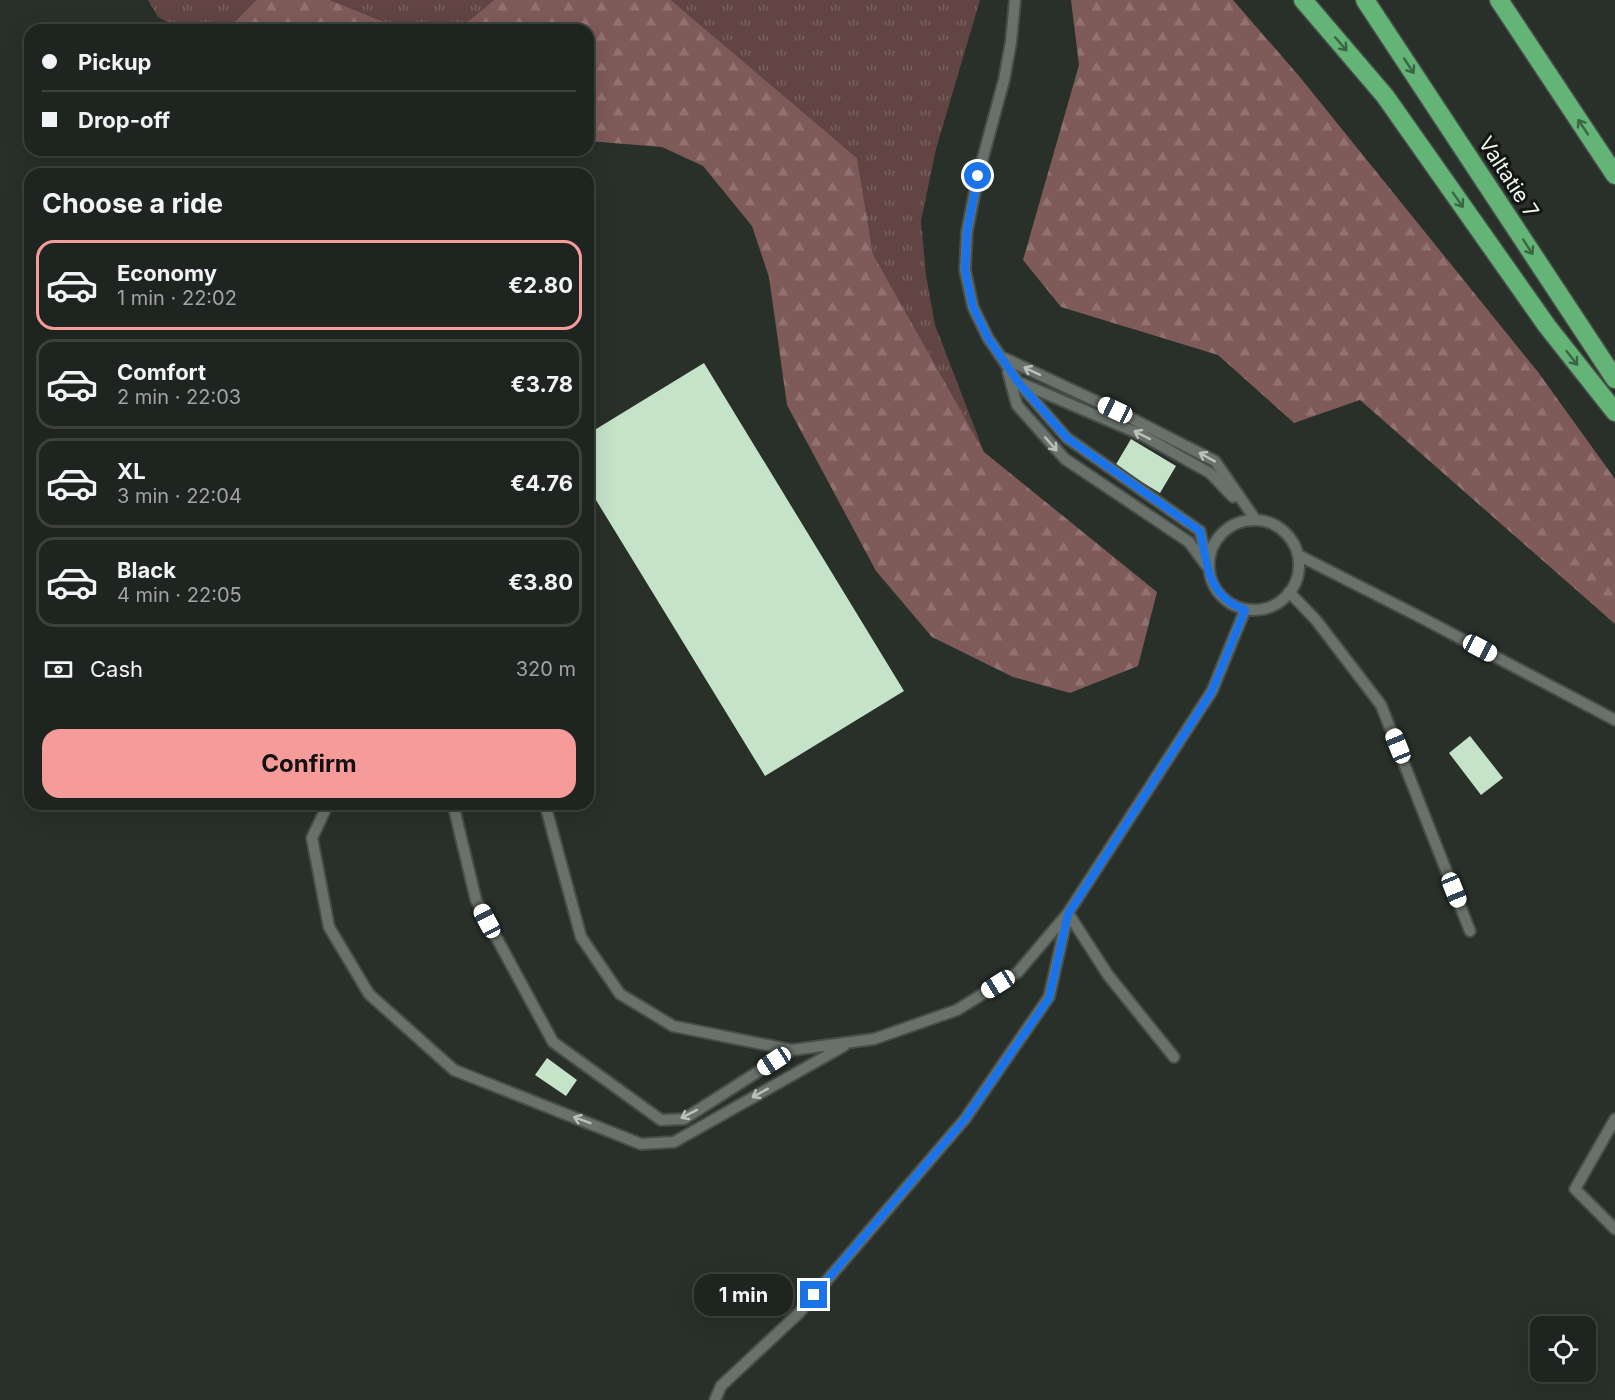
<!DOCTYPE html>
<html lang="en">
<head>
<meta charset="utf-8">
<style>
	:root { --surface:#1e241f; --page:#2b302c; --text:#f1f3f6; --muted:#a1a4a4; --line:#3c413d; --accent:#f59b9a }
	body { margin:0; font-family:Inter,sans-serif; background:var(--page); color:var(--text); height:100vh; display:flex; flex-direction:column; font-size:22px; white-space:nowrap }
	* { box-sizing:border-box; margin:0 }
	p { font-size:20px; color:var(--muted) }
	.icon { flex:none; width:33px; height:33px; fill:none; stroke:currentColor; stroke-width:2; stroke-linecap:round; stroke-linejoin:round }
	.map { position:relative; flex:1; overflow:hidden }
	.side { position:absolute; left:24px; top:168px; width:570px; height:642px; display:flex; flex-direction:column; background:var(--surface); border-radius:18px; box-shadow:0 6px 24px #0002,0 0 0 2px var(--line) }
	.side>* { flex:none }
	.guide { position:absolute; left:24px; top:24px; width:570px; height:132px; border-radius:18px; box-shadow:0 6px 24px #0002,0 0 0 2px var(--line); display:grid; align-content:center; height:132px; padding:0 18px; background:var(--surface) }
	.tools { position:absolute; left:1530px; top:1316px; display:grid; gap:12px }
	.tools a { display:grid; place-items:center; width:66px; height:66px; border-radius:12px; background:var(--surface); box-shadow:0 6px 24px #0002,0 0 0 2px var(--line); font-size:30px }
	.end { position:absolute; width:27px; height:27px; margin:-14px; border:8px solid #1a73e8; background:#fff; box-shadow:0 0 0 3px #fff }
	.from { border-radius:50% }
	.bubble { position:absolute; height:42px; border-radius:18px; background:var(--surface); box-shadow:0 6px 24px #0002,0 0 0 2px var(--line); font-size:20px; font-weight:700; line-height:42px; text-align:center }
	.car { position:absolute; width:18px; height:36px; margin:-18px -9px; border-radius:8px; box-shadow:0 0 4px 2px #0007; background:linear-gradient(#fff 24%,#345 0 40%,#fff 0 76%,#345 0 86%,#fff 0) }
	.guide b { display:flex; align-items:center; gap:21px; height:57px; font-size:22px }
	.guide b+b { border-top:2px solid var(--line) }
	.guide i { width:15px; height:15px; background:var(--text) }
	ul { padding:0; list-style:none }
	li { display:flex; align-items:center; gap:18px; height:90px; margin:0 12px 9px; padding:0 6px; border:3px solid var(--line); border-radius:18px }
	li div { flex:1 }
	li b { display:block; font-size:22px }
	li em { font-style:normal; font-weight:700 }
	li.active { border-color:var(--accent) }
	li>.icon { width:54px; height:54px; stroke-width:1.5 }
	h2 { padding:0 18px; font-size:27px; line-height:72px }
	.pay { display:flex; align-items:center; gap:15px; height:66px; padding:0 18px; font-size:22px }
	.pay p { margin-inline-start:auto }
	.cta { display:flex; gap:12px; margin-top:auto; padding:12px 18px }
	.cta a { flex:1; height:69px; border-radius:18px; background:var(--accent); color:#111; font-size:24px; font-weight:700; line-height:69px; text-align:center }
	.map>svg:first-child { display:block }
	.grass { fill:url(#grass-tufts) }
	.forest { fill:url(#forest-firs) }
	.building { fill:#c4e3c9 }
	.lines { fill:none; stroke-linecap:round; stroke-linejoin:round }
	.lane-casing { stroke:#474d48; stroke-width:14 }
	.highway-casing { stroke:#474d48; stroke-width:21 }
	.lane { stroke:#69726a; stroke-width:10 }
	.highway { stroke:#63b476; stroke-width:18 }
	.oneway { stroke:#3b6645 }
	.oneway2 { stroke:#bac1bb }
	.route { stroke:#1a73e8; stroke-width:8 }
	.labels { text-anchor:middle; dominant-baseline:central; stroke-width:6; stroke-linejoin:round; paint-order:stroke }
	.street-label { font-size:21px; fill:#f0f5f1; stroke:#131714 }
</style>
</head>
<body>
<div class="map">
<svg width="1615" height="1400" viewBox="0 0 1615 1400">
	<defs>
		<pattern id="grass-tufts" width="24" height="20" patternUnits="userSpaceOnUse" patternTransform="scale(1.5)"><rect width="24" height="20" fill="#624444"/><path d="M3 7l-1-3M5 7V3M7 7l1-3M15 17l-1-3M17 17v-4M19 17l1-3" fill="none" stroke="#79605f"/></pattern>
		<pattern id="forest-firs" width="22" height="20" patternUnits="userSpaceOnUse" patternTransform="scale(1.5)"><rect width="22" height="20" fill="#7e5a59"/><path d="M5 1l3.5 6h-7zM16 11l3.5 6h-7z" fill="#917271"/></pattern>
	</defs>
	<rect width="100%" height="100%" fill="#283029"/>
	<!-- grass -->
	<path class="grass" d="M 148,0 L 256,0 L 227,30 L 182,30 L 158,17 Z
		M 330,0 L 494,0 L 471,19 L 450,30 L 404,30 Z
		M 671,0 L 980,0 L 936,149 L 921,221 L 926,275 L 935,325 L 984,452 L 873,254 L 857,158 Z"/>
	<!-- forest -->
	<path class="forest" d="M 256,0 L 330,0 L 404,30 L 227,30 Z
		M 494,0 L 671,0 L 857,158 L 873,254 L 984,452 L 1157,592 L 1138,666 L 1070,693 L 1013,677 L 932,637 L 876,571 L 787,405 L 769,277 L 752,226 L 703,166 L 662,147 L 588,141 L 588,30 L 450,30 L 471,19 Z
		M 1071,0 L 1233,0 L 1299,76 L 1538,372 L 1615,479 L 1615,624 L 1360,400 L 1294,423 L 1218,355 L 1061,307 L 1023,260 L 1079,65 Z"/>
	<!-- building -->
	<path class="building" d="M 704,363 L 904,691 L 765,776 L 588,487 L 588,434 Z
		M 1131,439 L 1176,466 L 1160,493 L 1115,466 Z
		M 1470,736 L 1503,778 L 1481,795 L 1449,753 Z
		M 547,1058 L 577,1080 L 566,1096 L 535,1075 Z"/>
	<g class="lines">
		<!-- lane casing -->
		<g class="lane-casing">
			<path id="lane" d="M 1015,0 L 1011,42 L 1004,80 L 978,176 L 967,231 L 965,270 L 973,307 L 988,338 L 1018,382 L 1067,438 L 1200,531 L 1208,567
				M 1004,358 L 1115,410 L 1215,461 L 1255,519
				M 1008,372 L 1017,405 L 1065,459 L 1189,542 L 1206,565
				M 1021,383 L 1140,434 L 1210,473 L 1233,497
				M1209 565a45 45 0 1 1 90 0a45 45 0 1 1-90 0Z
				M 1298,555 L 1422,618 L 1615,720
				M 1289,592 L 1316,620 L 1381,705 L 1470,931
				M 328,804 L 312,838 L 329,927 L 369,994 L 454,1070 L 641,1144 L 674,1142 L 844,1046
				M 453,804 L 476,900 L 553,1042 L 661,1120 L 684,1119 L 792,1050
				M 545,804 L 581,937 L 620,994 L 673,1026 L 792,1050 L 874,1039 L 957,1010 L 1018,972 L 1068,913 L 1212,691 L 1245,610
				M 1615,1119 L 1575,1189 L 1615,1229
				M 715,1400 L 721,1386 L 799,1313 L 965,1119 L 1049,997 L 1068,913 L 1108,975 L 1174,1057"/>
		</g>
		<!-- highway casing -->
		<g class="highway-casing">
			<path id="highway" d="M 1303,0 L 1385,96 L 1547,326 L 1615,412
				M 1365,0 L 1615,379
				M 1499,0 L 1615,175"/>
		</g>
		<!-- lane -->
		<use href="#lane" class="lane"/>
		<!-- highway -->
		<use href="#highway" class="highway"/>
	</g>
	<!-- one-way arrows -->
	<defs><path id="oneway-shaft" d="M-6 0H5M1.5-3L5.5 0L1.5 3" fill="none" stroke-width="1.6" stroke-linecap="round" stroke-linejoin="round" transform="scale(1.5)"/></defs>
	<g class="oneway">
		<use href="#oneway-shaft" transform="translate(1341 44) rotate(49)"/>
		<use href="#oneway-shaft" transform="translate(1409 66) rotate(57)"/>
		<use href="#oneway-shaft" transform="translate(1583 127) rotate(-124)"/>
		<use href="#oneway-shaft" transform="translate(1458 200) rotate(55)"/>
		<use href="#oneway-shaft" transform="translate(1528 247) rotate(57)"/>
		<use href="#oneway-shaft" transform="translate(1572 358) rotate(52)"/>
	</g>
	<g class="oneway2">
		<use href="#oneway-shaft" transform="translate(1032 371) rotate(-155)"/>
		<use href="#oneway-shaft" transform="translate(1142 435) rotate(-153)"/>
		<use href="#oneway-shaft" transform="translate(1051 444) rotate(49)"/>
		<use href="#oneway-shaft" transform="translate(1207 457) rotate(-151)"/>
		<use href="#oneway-shaft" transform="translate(760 1093) rotate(151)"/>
		<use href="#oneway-shaft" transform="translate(689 1114) rotate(153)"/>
		<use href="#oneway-shaft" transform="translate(582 1120) rotate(-159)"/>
	</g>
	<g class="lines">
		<!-- route -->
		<path class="route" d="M 814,1295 L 965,1119 L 1049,998 L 1068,914 L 1212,691 L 1245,610 C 1207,596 1208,566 1200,531 L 1067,438 L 1018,382 L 988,338 L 973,307 L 965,270 L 967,231 L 978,176"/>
	</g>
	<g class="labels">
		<!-- street labels -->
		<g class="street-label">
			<text transform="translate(1509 177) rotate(57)">Valtatie 7</text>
		</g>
	</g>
</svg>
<div class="tools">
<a><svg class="icon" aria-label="locate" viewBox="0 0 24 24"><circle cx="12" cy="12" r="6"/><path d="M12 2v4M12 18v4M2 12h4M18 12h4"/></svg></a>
</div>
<i class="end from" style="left:978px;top:176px"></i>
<i class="end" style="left:814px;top:1295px"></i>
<div class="bubble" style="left:694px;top:1274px;width:99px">1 min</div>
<i class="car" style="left:1115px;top:410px;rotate:295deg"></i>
<i class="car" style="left:1480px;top:648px;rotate:118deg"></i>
<i class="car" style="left:1398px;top:746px;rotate:338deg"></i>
<i class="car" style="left:1454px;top:890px;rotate:158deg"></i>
<i class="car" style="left:487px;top:921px;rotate:332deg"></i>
<i class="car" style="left:998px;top:984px;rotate:238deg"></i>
<i class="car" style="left:774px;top:1061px;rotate:237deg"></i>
<div class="guide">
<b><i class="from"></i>Pickup</b>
<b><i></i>Drop-off</b>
</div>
<section class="side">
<h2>Choose a ride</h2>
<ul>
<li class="active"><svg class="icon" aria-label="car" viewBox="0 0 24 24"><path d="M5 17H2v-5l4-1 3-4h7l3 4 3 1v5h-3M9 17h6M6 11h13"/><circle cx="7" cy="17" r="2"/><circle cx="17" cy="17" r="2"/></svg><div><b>Economy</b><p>1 min · 22:02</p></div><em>€2.80</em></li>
<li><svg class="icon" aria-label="car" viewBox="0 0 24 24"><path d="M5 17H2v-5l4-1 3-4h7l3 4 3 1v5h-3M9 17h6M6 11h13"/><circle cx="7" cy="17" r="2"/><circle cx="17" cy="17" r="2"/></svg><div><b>Comfort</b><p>2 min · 22:03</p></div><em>€3.78</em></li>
<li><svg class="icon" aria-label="car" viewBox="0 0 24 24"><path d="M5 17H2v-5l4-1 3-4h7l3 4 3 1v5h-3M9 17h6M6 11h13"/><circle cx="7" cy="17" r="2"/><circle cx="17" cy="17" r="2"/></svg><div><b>XL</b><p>3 min · 22:04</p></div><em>€4.76</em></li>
<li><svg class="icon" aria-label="car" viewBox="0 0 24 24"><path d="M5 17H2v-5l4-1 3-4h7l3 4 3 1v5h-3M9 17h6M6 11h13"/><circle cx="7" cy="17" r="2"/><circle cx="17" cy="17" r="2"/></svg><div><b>Black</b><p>4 min · 22:05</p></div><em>€3.80</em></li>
</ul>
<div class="pay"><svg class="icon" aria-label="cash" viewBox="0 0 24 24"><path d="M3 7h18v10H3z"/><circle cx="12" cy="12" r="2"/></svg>Cash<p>320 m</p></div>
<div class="cta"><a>Confirm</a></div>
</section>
</div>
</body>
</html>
